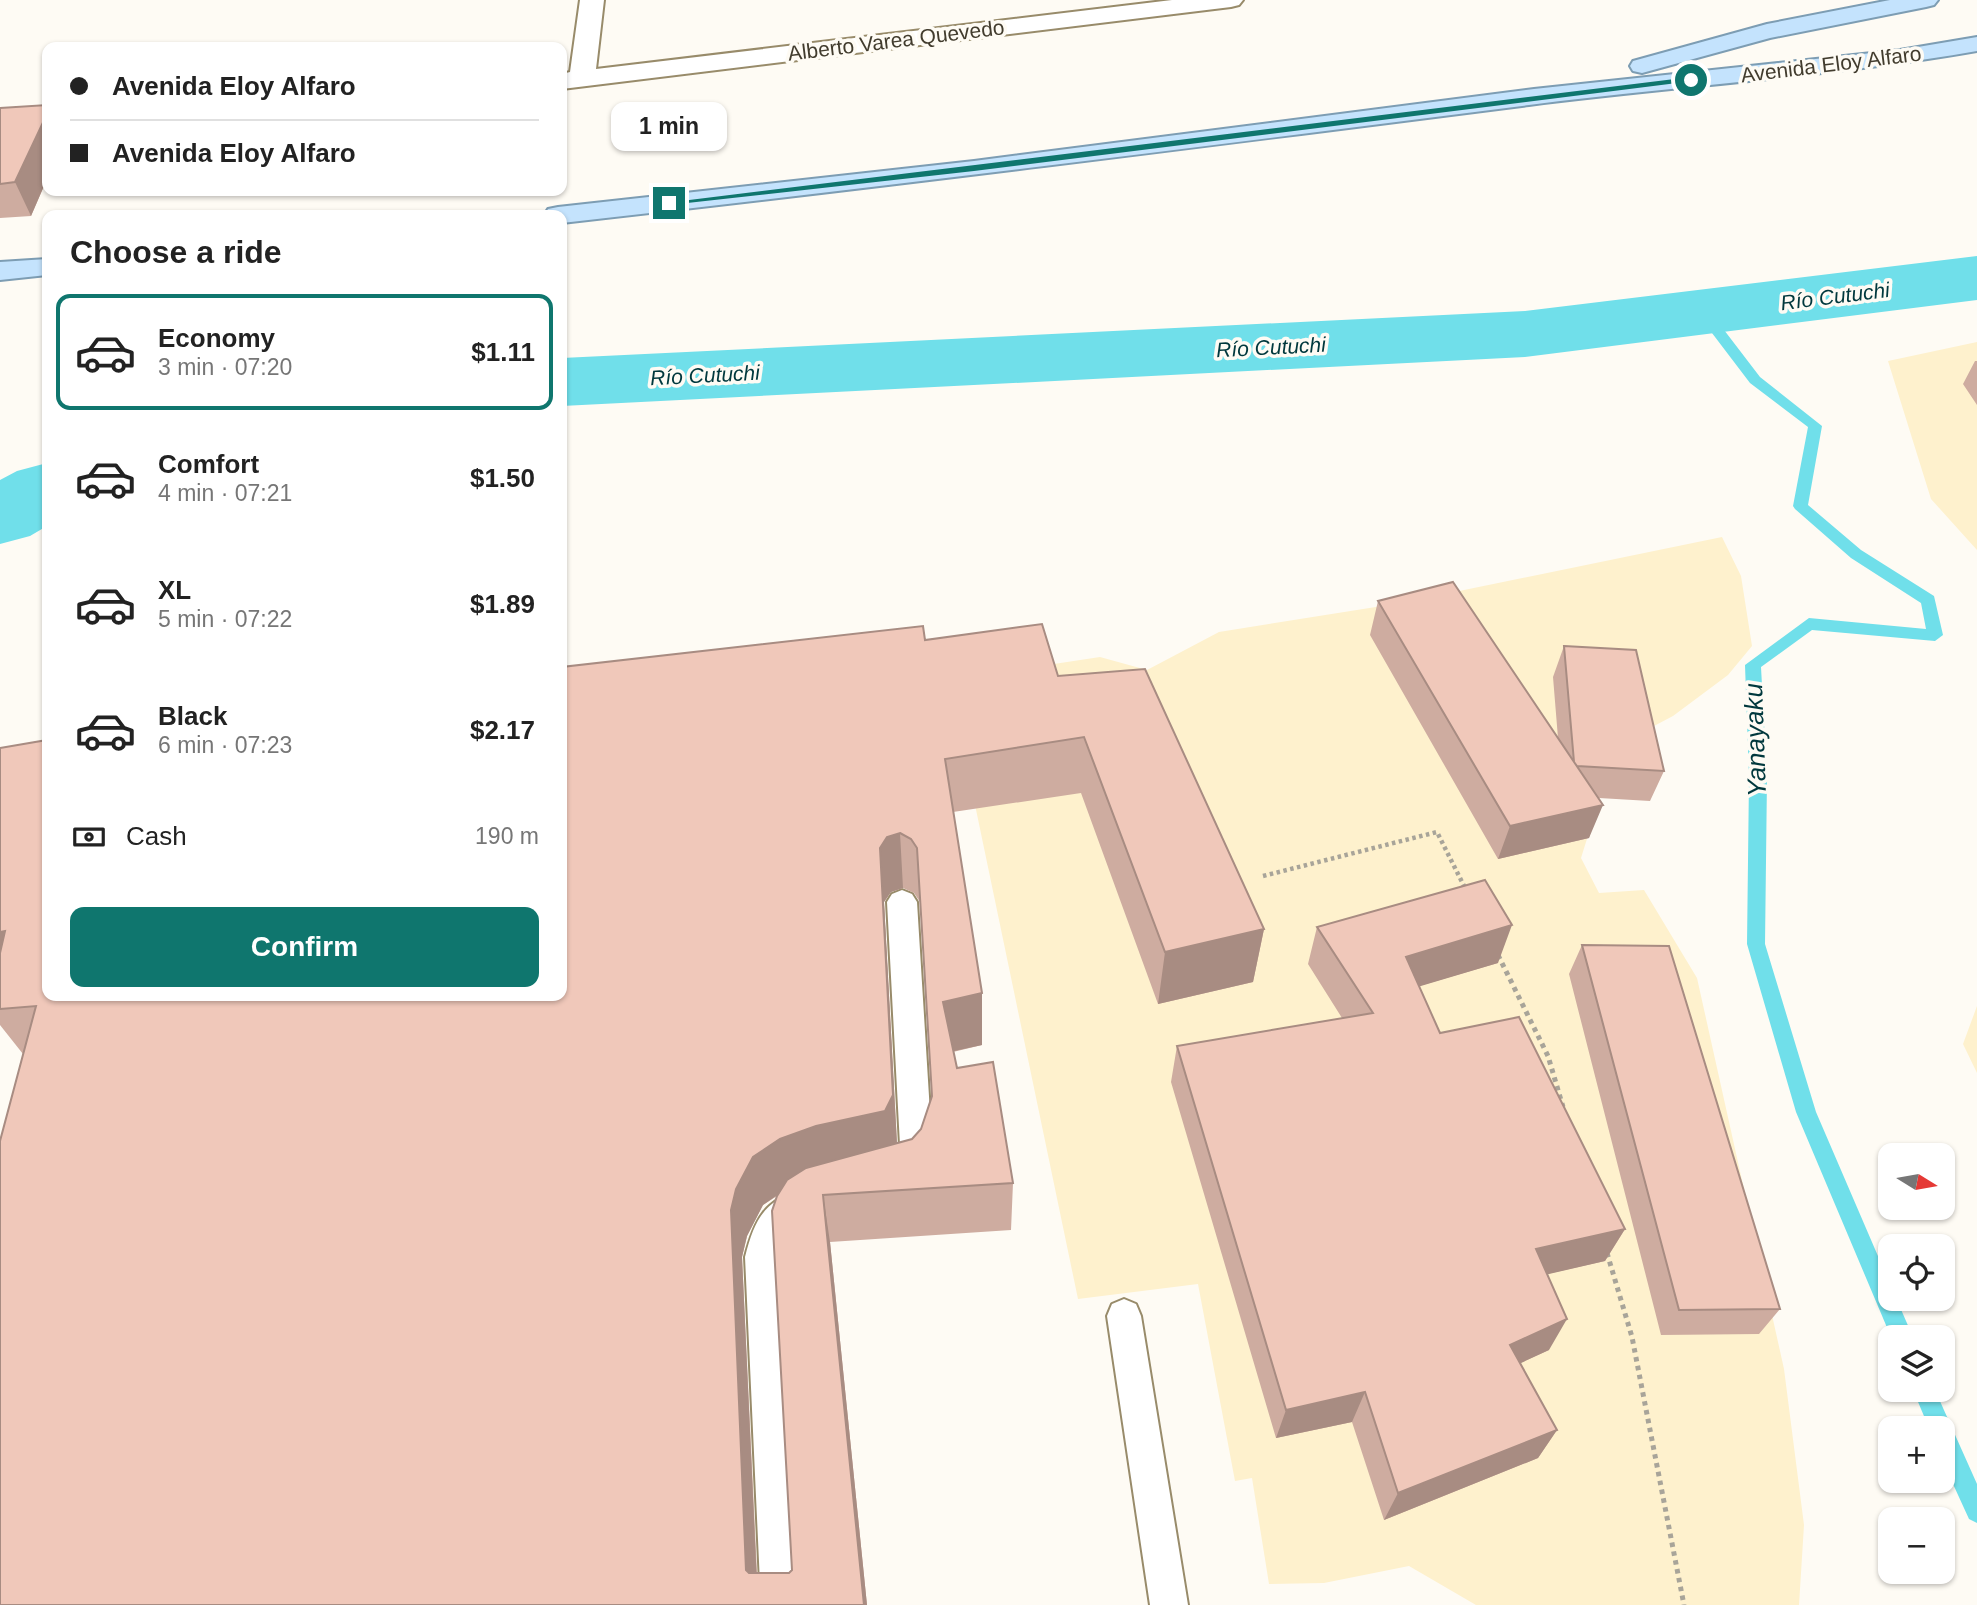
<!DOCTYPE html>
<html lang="en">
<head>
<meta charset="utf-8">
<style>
	:root { --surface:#fff; --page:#f6f6f6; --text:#222; --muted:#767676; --line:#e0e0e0; --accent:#0f766e }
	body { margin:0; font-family:Helvetica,sans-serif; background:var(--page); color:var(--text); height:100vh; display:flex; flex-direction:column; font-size:26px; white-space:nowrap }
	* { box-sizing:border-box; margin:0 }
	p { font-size:23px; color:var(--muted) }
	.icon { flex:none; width:38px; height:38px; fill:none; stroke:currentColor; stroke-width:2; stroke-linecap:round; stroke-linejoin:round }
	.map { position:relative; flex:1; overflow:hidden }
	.details { position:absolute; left:42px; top:210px; width:525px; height:791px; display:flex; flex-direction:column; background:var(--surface); border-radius:14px; box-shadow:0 2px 5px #0004 }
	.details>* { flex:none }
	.guide { position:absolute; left:42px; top:42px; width:525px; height:154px; border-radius:14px; box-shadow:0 2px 5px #0004; display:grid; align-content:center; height:154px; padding:0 28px; background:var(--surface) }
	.needle { width:46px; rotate:101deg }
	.controls { position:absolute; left:1878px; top:1143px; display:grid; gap:14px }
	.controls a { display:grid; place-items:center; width:77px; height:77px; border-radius:14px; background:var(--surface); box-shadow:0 2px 5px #0004; font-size:35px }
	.end { position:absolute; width:32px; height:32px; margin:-16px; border:9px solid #0f766e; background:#fff; box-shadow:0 0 0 4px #fff }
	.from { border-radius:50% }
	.bubble { position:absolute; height:49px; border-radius:14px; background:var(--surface); box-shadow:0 2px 5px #0004; font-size:23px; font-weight:600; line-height:49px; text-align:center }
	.guide b { display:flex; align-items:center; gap:24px; height:66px; font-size:26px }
	.guide b+b { border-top:2px solid var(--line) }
	.guide i { width:18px; height:18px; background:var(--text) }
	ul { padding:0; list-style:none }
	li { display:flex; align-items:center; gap:21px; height:116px; margin:0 14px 10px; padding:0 14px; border:4px solid transparent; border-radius:14px }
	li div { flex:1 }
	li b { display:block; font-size:26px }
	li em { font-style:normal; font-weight:600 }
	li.on { border-color:var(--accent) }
	li>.icon { width:63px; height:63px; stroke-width:1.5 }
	h2 { padding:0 28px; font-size:32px; line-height:84px }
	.pay { display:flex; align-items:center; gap:18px; height:77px; padding:0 28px; font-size:26px }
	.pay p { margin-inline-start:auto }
	.primary-button { display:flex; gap:14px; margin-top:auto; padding:14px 28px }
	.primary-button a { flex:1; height:80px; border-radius:14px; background:var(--accent); color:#fff; font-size:28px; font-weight:600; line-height:80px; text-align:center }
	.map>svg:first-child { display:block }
	.built { fill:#fef1cd }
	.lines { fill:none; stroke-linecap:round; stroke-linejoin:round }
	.stream { fill:#70dfea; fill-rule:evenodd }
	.river { fill:#70dfea; fill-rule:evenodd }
	.service-casing { stroke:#988b6a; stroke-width:4 }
	.minor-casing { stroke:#988b6a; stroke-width:4 }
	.primary-casing { stroke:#7d9db3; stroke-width:4 }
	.path-far1 { stroke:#a8a499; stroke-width:4.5; stroke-dasharray:3.5 3.5; stroke-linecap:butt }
	.path { stroke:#a8a499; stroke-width:5; stroke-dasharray:4.5 4.5; stroke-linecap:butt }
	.service { fill:#fff; fill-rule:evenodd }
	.minor { fill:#fff; fill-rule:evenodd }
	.primary { fill:#c4e3fd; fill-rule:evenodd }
	.wall { fill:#ceaca0; fill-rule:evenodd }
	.shaded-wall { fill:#a88c82 }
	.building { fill:#f0c8ba; stroke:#a88c82; stroke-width:2; fill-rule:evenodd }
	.route { fill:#0f766e }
	.labels { text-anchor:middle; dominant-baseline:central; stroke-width:7; stroke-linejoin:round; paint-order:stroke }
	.far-street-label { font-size:21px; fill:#423c2e; stroke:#fefbf4 }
	.far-water-label { font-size:21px; font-style:italic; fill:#00383d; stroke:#fefbf4 }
	.water-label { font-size:26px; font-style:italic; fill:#00383d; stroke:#fefbf4 }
</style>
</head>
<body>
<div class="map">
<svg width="1977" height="1605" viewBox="0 0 1977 1605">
	<rect width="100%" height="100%" fill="#fefbf4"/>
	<!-- built -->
	<path class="built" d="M 1977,342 L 1977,550 L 1931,499 L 1888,361 Z
		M 1722,537 L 1741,576 L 1752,646 L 1728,675 L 1673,716 L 1616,746 L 1581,858 L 1599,893 L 1644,890 L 1697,978 L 1784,1369 L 1804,1525 L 1799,1605 L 1476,1605 L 1409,1566 L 1324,1583 L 1269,1584 L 1252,1478 L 1235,1481 L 1198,1284 L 1078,1299 L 949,680 L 1100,657 L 1147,670 L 1219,632 L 1401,603 Z
		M 1977,1006 L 1977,1073 L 1963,1044 Z"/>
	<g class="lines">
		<!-- stream -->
		<path class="stream" d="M 1703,308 L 1708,309 L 1760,377 L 1822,426 L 1808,505 L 1861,550 L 1934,596 L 1943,635 L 1935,641 L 1812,630 L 1761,667 L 1767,778 L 1765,944 L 1816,1112 L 1890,1284 L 1890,1298 L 1896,1298 L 1913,1337 L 1891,1337 L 1796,1112 L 1747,944 L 1749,778 L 1745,665 L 1809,618 L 1926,629 L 1921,603 L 1851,558 L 1795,509 L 1793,506 L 1808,427 L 1750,383 L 1696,312 Z
			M 1913,1390 L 1935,1390 L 1977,1484 L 1977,1523 L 1969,1519 L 1942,1460 L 1942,1428 L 1929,1428 Z"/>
		<!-- river -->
		<path class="river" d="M 1977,256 L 1977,300 L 1525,357 L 562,406 L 562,358 L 1525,311 Z
			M 47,463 L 47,526 L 30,536 L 0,544 L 0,480 L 17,471 Z"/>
		<!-- service casing -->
		<g class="service-casing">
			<path id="service" d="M 902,890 L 912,894 L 917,902 L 932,1145 L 918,1181 L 906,1185 L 894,1181 L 890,1170 L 900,1145 L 887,902 L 892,894 Z
				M 802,1188 L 814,1192 L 819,1203 C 807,1228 789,1216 779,1257 L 799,1605 L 761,1605 L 745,1257 C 755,1218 764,1202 802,1188 Z
				M 1124,1299 L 1136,1304 L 1141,1316 L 1188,1605 L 1150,1605 L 1107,1316 L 1112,1304 Z"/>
		</g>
		<!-- minor casing -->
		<g class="minor-casing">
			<path id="minor" d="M 580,0 L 604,0 L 596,69 L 1172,0 L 1243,0 L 1239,5 L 1231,7 L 562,89 L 562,74 L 570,72 Z"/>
		</g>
		<!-- primary casing -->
		<g class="primary-casing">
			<path id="primary" d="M 1890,0 L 1938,0 L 1934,5 L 1926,7 L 1770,38 L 1642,73 L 1633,71 L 1630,66 L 1633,61 L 1767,24 Z
				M 1977,37 L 1977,51 C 1829,77 1678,86 1529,105 C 1207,146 885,187 562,223 L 562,215 L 544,215 L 548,209 L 558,207 L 974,161 L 1534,89 L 1900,50 Z
				M 47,259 L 47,275 L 0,280 L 0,262 Z"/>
		</g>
		<!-- path-far1 -->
		<path class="path-far1" d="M 1263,876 L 1437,832 L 1466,890"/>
		<!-- path -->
		<path class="path" d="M 1498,955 L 1548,1056 L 1563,1107
			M 1607,1253 L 1632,1337 L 1684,1605"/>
		<!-- service -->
		<use href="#service" class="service"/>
		<!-- minor -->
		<use href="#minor" class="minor"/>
		<!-- primary -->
		<use href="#primary" class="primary"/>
	</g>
	<!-- wall -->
	<path class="wall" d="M 47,105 L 47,179 L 31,216 L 0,218 L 0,108 Z
		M 1975,361 L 1977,361 L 1977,405 L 1963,384 Z
		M 1378,601 L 1558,738 L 1553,677 L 1564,646 L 1664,771 L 1650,801 L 1599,798 L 1589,838 L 1498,859 L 1370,635 Z
		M 925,640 L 1058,676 L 1264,929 L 1253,982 L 1158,1004 L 1081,793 L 953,812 L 982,1045 L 953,1052 L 957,1068 L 1013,1183 L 1011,1230 L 830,1242 L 867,1605 L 0,1605 L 23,1054 L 0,1025 L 0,748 ZM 903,888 L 914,893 L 920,902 L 932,1098 L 921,1129 L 912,1139 L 897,1143 L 884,902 L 891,892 ZM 777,1196 L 792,1570 L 789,1573 L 757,1573 L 742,1257 L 747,1236 L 763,1205 Z
		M 1317,927 L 1498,963 L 1419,986 L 1440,1033 L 1625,1229 L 1605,1261 L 1547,1274 L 1549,1350 L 1520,1363 L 1557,1430 L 1538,1458 L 1384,1520 L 1352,1422 L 1276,1438 L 1171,1082 L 1177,1046 L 1342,1018 L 1308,964 Z
		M 1582,945 L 1780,1309 L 1759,1334 L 1661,1335 L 1569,974 Z"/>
	<!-- shaded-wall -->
	<path class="shaded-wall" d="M 47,114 L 47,179 L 31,216 L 15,182 Z
		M 1603,805 L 1589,838 L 1498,859 L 1510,826 Z
		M 900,833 L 903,888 L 891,892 L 884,902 L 897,1144 L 789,1187 L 763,1205 L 747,1236 L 742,1257 L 758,1605 L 746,1570 L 731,1210 L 736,1189 L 880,848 L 887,837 Z
		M 1512,925 L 1498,963 L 1394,994 L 1406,957 Z
		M 1264,929 L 1253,982 L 1158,1004 L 1165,952 Z
		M 5,931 L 0,991 L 0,932 Z
		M 982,993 L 982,1045 L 945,1053 L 943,1002 Z
		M 823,1195 L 830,1242 L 867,1605 L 864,1605 Z
		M 1625,1229 L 1605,1261 L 1519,1281 L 1536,1249 Z
		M 1567,1319 L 1549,1350 L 1493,1376 L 1510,1345 Z
		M 1365,1392 L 1352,1422 L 1276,1438 L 1286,1410 Z
		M 1557,1430 L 1538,1458 L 1384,1520 L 1398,1493 Z"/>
	<!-- building -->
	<path class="building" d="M 47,105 L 47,114 L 15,182 L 0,184 L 0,108 Z
		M 1453,582 L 1603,805 L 1510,826 L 1378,601 Z
		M 1042,624 L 1058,676 L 1145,669 L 1264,929 L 1165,952 L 1084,737 L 945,759 L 982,993 L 943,1002 L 957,1068 L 993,1062 L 1013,1183 L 823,1195 L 864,1605 L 0,1605 L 0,1141 L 36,1006 L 0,1009 L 0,953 L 5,931 L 0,932 L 0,748 L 47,740 L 47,996 L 562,996 L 562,667 L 923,626 L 925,640 ZM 900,833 L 911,839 L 917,848 L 932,1096 L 921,1129 L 912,1139 L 806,1168 L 787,1180 L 777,1196 L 772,1211 L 792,1570 L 789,1573 L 749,1573 L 746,1570 L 731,1210 L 736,1189 L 753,1157 L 780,1139 L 816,1126 L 885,1111 L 893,1095 L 880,848 L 887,837 Z
		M 1564,646 L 1636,650 L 1664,771 L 1577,766 L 1574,762 Z
		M 1485,880 L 1512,925 L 1406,957 L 1440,1033 L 1519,1017 L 1625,1229 L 1536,1249 L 1567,1319 L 1510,1345 L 1557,1430 L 1398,1493 L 1365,1392 L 1286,1410 L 1177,1046 L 1373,1013 L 1317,927 Z
		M 1582,945 L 1669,946 L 1780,1309 L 1679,1310 Z"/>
	<!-- route -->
	<path class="route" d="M 1691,77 L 1693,81 L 974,171 L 669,205 L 665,203 Z"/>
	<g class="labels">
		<!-- far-street labels -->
		<g class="far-street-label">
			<text transform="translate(896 40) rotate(-7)">Alberto Varea Quevedo</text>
			<text transform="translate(1831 64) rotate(-7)">Avenida Eloy Alfaro</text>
		</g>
		<!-- far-water labels -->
		<g class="far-water-label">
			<text transform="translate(1835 296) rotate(-7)">Río Cutuchi</text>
			<text transform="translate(1271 347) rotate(-3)">Río Cutuchi</text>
			<text transform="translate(705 375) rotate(-3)">Río Cutuchi</text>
		</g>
		<!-- water labels -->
		<g class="water-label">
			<text transform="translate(1755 740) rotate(-92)">Yanayaku</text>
		</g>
	</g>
</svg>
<div class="controls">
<a><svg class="needle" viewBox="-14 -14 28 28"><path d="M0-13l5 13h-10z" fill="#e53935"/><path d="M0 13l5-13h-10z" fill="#767676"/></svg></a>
<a><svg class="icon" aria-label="locate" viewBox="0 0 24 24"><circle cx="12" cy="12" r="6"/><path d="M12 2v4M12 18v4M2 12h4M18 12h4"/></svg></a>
<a><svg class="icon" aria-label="layers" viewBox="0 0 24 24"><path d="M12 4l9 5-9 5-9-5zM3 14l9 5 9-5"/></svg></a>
<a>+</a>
<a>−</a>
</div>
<i class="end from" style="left:1691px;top:80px"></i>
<i class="end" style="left:669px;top:203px"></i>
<div class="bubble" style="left:611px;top:102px;width:116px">1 min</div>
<div class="guide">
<b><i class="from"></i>Avenida Eloy Alfaro</b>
<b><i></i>Avenida Eloy Alfaro</b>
</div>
<section class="details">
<h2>Choose a ride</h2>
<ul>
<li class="on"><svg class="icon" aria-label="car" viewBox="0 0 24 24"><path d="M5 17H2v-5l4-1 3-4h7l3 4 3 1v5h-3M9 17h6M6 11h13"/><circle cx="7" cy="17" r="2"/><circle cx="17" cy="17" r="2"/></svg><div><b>Economy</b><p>3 min · 07:20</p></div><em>$1.11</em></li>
<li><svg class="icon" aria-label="car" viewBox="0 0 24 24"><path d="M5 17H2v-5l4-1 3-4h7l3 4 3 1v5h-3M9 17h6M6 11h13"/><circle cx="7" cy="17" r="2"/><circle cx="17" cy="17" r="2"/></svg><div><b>Comfort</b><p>4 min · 07:21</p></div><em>$1.50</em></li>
<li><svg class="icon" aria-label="car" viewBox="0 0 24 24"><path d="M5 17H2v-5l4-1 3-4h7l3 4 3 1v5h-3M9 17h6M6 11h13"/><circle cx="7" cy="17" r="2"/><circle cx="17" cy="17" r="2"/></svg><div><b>XL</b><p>5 min · 07:22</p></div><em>$1.89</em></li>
<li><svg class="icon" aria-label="car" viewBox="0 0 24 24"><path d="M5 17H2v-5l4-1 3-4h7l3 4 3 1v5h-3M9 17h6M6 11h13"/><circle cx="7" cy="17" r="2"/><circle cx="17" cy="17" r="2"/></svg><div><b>Black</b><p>6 min · 07:23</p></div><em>$2.17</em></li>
</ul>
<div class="pay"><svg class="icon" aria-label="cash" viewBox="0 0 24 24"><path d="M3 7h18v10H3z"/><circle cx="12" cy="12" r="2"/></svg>Cash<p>190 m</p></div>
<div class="primary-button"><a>Confirm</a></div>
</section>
</div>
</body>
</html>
